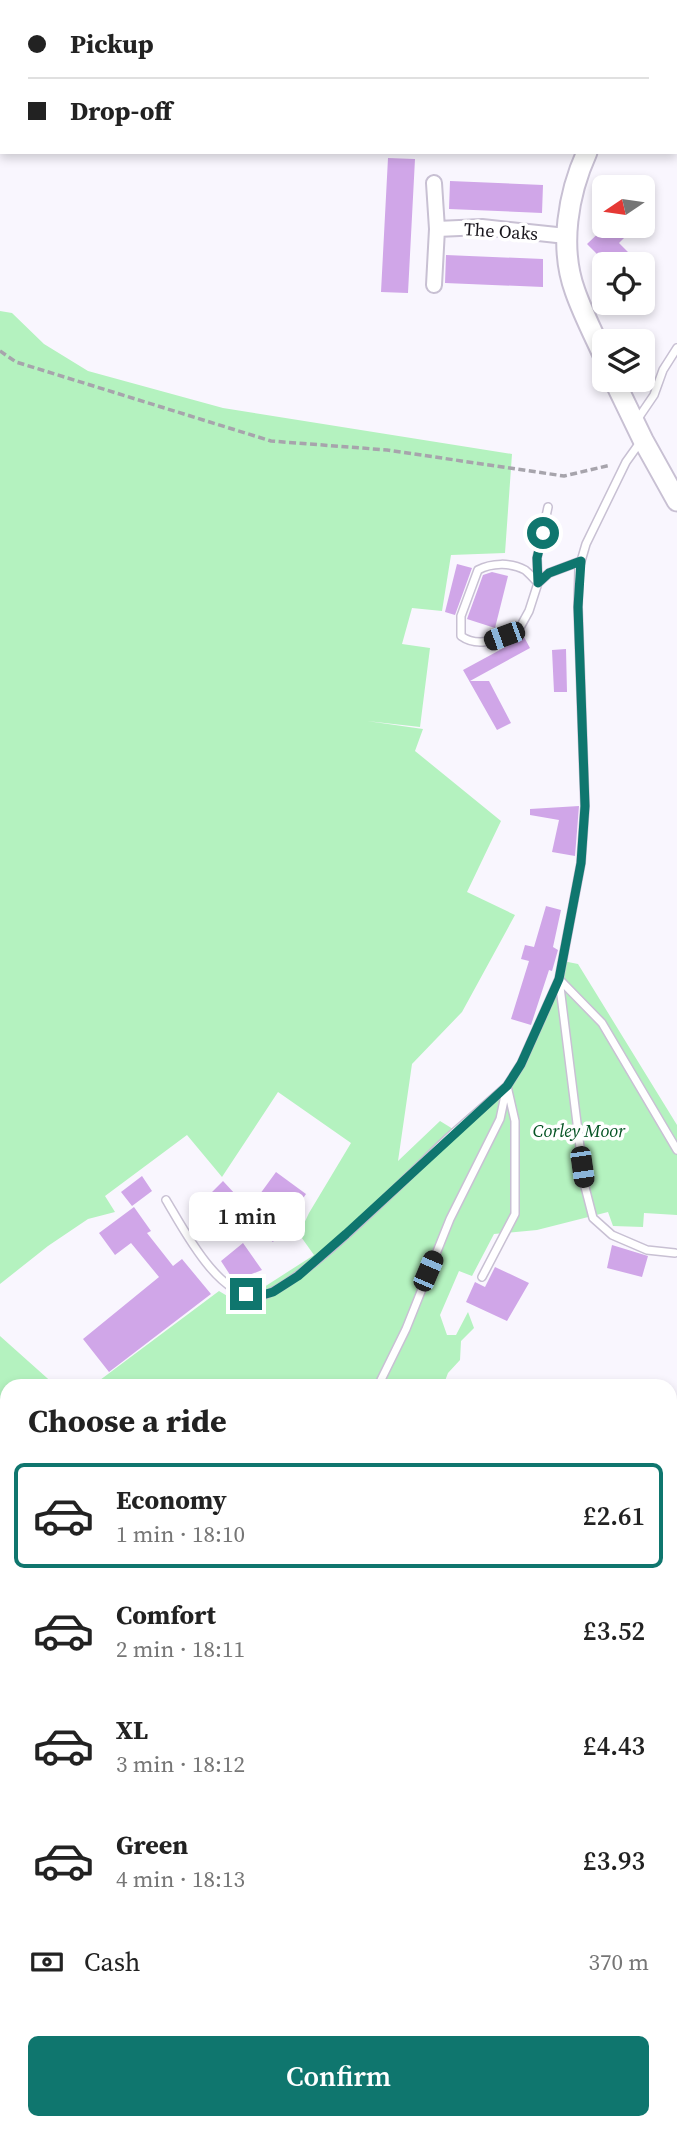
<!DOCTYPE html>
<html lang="en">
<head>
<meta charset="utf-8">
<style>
	:root { --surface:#fff; --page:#f2f2f2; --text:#222; --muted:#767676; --line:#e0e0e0; --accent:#0f766e }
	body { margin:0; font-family:"Source Serif 4",serif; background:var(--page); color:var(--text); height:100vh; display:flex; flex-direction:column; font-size:26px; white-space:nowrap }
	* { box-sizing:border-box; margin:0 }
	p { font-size:23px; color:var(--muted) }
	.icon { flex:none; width:38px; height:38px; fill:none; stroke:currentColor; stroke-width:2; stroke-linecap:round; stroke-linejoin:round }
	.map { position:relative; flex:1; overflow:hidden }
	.side { position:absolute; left:0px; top:1379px; width:677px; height:751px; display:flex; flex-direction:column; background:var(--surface); border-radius:21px 21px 0 0; box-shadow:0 4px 10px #0003 }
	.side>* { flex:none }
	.guide { position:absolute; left:0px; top:0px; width:677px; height:154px; box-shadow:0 4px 10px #0003; display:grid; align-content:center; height:154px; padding:0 28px; background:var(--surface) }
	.needle { width:46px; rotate:257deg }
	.buttons { position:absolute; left:592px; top:175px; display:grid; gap:14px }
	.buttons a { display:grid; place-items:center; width:63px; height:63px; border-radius:10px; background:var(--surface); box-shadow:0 4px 10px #0003; font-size:35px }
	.end { position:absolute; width:32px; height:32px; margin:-16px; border:9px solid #0f766e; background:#fff; box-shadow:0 0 0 4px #fff }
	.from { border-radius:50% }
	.bubble { position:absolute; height:49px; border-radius:10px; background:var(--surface); box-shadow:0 4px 10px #0003; font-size:23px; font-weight:600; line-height:49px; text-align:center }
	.car { position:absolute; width:21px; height:42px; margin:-21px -10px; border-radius:9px; box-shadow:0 0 5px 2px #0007; background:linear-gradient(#222 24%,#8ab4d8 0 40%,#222 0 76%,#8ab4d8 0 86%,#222 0) }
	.guide b { display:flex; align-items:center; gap:24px; height:66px; font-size:26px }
	.guide b+b { border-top:2px solid var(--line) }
	.guide i { width:18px; height:18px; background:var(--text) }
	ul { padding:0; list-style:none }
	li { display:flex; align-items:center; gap:21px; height:105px; margin:0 14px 10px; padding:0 14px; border:4px solid transparent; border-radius:10px }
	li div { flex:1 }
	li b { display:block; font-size:26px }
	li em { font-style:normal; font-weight:600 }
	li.active { border-color:var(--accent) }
	li>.icon { width:63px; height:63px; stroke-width:1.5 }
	h2 { padding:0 28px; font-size:32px; line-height:84px }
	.pay { display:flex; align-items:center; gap:18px; height:77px; padding:0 28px; font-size:26px }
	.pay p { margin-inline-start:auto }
	.action { display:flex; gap:14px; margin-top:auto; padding:14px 28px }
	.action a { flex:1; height:80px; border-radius:10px; background:var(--accent); color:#fff; font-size:28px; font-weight:600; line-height:80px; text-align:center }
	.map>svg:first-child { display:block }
	.green { fill:#b4f2bf }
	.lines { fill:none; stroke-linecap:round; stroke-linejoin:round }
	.stream { stroke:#4e769f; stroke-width:5 }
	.building { fill:#d0a6e8 }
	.lane-casing { stroke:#c8c0d3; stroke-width:10 }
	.street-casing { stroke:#c8c0d3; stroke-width:18 }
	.secondary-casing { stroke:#c8c0d3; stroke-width:23 }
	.path { stroke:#a7a4ac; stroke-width:3.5; stroke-dasharray:7 3.5; stroke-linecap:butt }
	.lane { stroke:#fff; stroke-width:7 }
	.street { stroke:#fff; stroke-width:14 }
	.secondary { stroke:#fff; stroke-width:19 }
	.route { stroke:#0f766e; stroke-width:9 }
	.labels { text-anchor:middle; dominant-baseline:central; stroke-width:7; stroke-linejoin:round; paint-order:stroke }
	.street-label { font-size:18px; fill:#17141b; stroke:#fff }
	.park-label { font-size:18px; font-style:italic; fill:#045323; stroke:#fff }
</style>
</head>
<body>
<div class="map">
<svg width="677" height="2129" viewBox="0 0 677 2129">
	<rect width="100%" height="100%" fill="#f9f6fe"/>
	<!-- green -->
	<path class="green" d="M 0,311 L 12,313 L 44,344 L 88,371 L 223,408 L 512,454 L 505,553 L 451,555 L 442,611 L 412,608 L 402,644 L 430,648 L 420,727 L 367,721 L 423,729 L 415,751 L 501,821 L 467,892 L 515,915 L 462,1012 L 412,1064 L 398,1161 L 440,1121 L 453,1129 L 496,1094 L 513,1074 L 563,961 L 578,964 L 677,1125 L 677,1215 L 644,1213 L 643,1227 L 613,1226 L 608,1212 L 537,1230 L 494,1234 L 472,1276 L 459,1271 L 440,1315 L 447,1335 L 456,1335 L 468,1312 L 474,1328 L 461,1341 L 460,1360 L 448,1373 L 443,1386 L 92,1386 L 219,1291 L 239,1303 L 314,1255 L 299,1234 L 309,1213 L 351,1143 L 278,1092 L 222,1177 L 187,1135 L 105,1196 L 115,1212 L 88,1219 L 48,1246 L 0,1284 Z
		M 0,1336 L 56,1386 L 7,1386 L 7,2123 L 170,2123 L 184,2129 L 7,2129 L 0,2109 Z
		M 670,1596 L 677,1597 L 677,1937 L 670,1937 Z"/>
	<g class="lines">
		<!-- stream -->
		<path class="stream" d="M 0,1637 L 7,1638
			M 0,1684 L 6,1699
			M 670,1691 L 677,1679
			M 670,2096 L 677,2095
			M 182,2123 L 182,2129
			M 527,2123 L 539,2125 L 583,2125 L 590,2123"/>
	</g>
	<!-- building -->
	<path class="building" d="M 388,158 L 415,159 L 408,293 L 381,292 Z
		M 450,181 L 543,185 L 542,213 L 449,209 Z
		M 606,226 L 636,226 L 619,243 L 640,264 L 607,264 L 587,244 Z
		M 446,255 L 543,259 L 543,287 L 445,283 Z
		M 457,564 L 472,568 L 455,615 L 445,612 Z
		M 492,572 L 508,576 L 495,628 L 467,619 L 483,575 Z
		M 524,637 L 530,648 L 470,681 L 489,681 L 511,723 L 497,730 L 463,670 Z
		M 566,649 L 567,692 L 554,692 L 552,650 Z
		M 579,806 L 575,856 L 552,852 L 559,820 L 530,815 L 530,809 Z
		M 546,906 L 561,910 L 553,947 L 558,950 L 552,971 L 549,970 L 531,1025 L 511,1019 L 529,961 L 521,959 L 525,945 L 534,947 Z
		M 276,1172 L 306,1194 L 273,1242 L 209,1195 L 223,1181 L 249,1209 Z
		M 142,1176 L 152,1191 L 132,1206 L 121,1192 Z
		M 134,1207 L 151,1231 L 147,1233 L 173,1266 L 182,1259 L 211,1294 L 109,1372 L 83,1339 L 159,1277 L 131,1243 L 115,1255 L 99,1233 Z
		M 243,1243 L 262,1270 L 234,1281 L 221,1261 Z
		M 612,1245 L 648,1256 L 642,1277 L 607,1268 Z
		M 495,1267 L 529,1283 L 507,1321 L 466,1302 L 475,1282 L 485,1287 Z"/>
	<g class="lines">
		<!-- lane casing -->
		<g class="lane-casing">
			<path id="lane" d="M 637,420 L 654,395 L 663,370 L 677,348
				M 538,582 L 537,558 L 548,507
				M 538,583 C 534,579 529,573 525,570 C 511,562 491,563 478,570 L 461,616 L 461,636 C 479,649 500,638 518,631 L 529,611 L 538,583 L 549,573 L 581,561
				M 166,1200 C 184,1230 219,1299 259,1296 C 293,1294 416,1168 447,1139 C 467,1121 487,1104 507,1086 L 521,1064 L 559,979 L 581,863 L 585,806 L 578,607 L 579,568 L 586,544 L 626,462 L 641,441
				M 675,1253 L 647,1250 L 612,1235 L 593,1218 L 585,1187 L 559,979 L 602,1023 L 677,1150
				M 378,1386 L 406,1329 L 450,1219 L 500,1119 L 507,1086 L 515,1121 L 515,1214 L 482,1277"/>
		</g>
		<!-- street casing -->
		<g class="street-casing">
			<path id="street" d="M 434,183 L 437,229 L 434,285
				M 437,229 L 482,227 L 566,236"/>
		</g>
		<!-- secondary casing -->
		<g class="secondary-casing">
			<path id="secondary" d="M 658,2 L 658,0
				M 587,152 C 568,194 559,247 575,291 C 583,314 594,335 604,357
				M 614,380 L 643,440 L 677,501"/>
		</g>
		<!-- path -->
		<path class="path" d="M 0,351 L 16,362 L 271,441 L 387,450 L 564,476 L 611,465
			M 0,1644 L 7,1645
			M 0,1702 L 7,1701
			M 670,1843 L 677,1845
			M 670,1874 L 677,1872
			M 482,2129 L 482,2123"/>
		<!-- lane -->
		<use href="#lane" class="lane"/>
		<!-- street -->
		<use href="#street" class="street"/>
		<!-- secondary -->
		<use href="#secondary" class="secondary"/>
	</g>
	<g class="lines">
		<!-- route -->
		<path class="route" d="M 246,1294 L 259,1296 L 273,1292 L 298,1276 L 346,1234 L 507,1086 L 521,1064 L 559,979 L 581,863 L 585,806 L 578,607 L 581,561 L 549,573 L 538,583 L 537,558 L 543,533"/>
	</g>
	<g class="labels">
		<!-- street labels -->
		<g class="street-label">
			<text transform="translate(501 231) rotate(4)">The Oaks</text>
		</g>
		<!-- park labels -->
		<g class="park-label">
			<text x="579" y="1130">Corley Moor</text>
		</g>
	</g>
</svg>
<div class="buttons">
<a><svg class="needle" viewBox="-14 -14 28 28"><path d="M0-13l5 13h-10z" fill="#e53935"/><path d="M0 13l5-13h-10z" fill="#767676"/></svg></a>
<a><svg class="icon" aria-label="locate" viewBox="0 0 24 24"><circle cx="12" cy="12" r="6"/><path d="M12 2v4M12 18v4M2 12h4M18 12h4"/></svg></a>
<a><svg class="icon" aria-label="layers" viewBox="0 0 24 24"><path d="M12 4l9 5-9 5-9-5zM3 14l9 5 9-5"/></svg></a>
</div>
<i class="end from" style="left:543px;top:533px"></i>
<i class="end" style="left:246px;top:1294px"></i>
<div class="bubble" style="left:189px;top:1192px;width:116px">1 min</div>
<i class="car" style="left:504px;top:636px;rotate:250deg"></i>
<i class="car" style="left:582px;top:1167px;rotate:172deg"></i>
<i class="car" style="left:428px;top:1271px;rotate:23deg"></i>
<div class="guide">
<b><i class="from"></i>Pickup</b>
<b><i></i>Drop-off</b>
</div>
<section class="side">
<h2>Choose a ride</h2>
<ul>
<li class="active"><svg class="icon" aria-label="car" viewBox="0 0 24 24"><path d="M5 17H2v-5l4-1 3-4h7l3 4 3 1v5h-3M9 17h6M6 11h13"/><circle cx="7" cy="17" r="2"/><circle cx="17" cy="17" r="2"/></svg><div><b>Economy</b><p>1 min · 18:10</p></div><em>£2.61</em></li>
<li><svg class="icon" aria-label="car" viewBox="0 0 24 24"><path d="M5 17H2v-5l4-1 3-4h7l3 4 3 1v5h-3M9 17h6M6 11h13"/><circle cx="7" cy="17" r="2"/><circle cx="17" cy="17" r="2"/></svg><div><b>Comfort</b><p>2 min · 18:11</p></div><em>£3.52</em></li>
<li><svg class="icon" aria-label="car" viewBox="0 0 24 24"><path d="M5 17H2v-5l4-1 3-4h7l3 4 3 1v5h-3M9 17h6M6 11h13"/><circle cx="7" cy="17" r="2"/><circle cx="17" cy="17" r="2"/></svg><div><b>XL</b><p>3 min · 18:12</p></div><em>£4.43</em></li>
<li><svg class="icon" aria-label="car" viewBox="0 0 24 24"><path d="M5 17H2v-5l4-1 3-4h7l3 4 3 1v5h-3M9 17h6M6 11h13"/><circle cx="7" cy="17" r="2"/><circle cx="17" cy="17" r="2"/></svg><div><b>Green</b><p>4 min · 18:13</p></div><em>£3.93</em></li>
</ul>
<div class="pay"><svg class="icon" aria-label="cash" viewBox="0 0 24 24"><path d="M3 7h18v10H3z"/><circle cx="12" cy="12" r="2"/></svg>Cash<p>370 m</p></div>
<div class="action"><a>Confirm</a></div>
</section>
</div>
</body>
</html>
